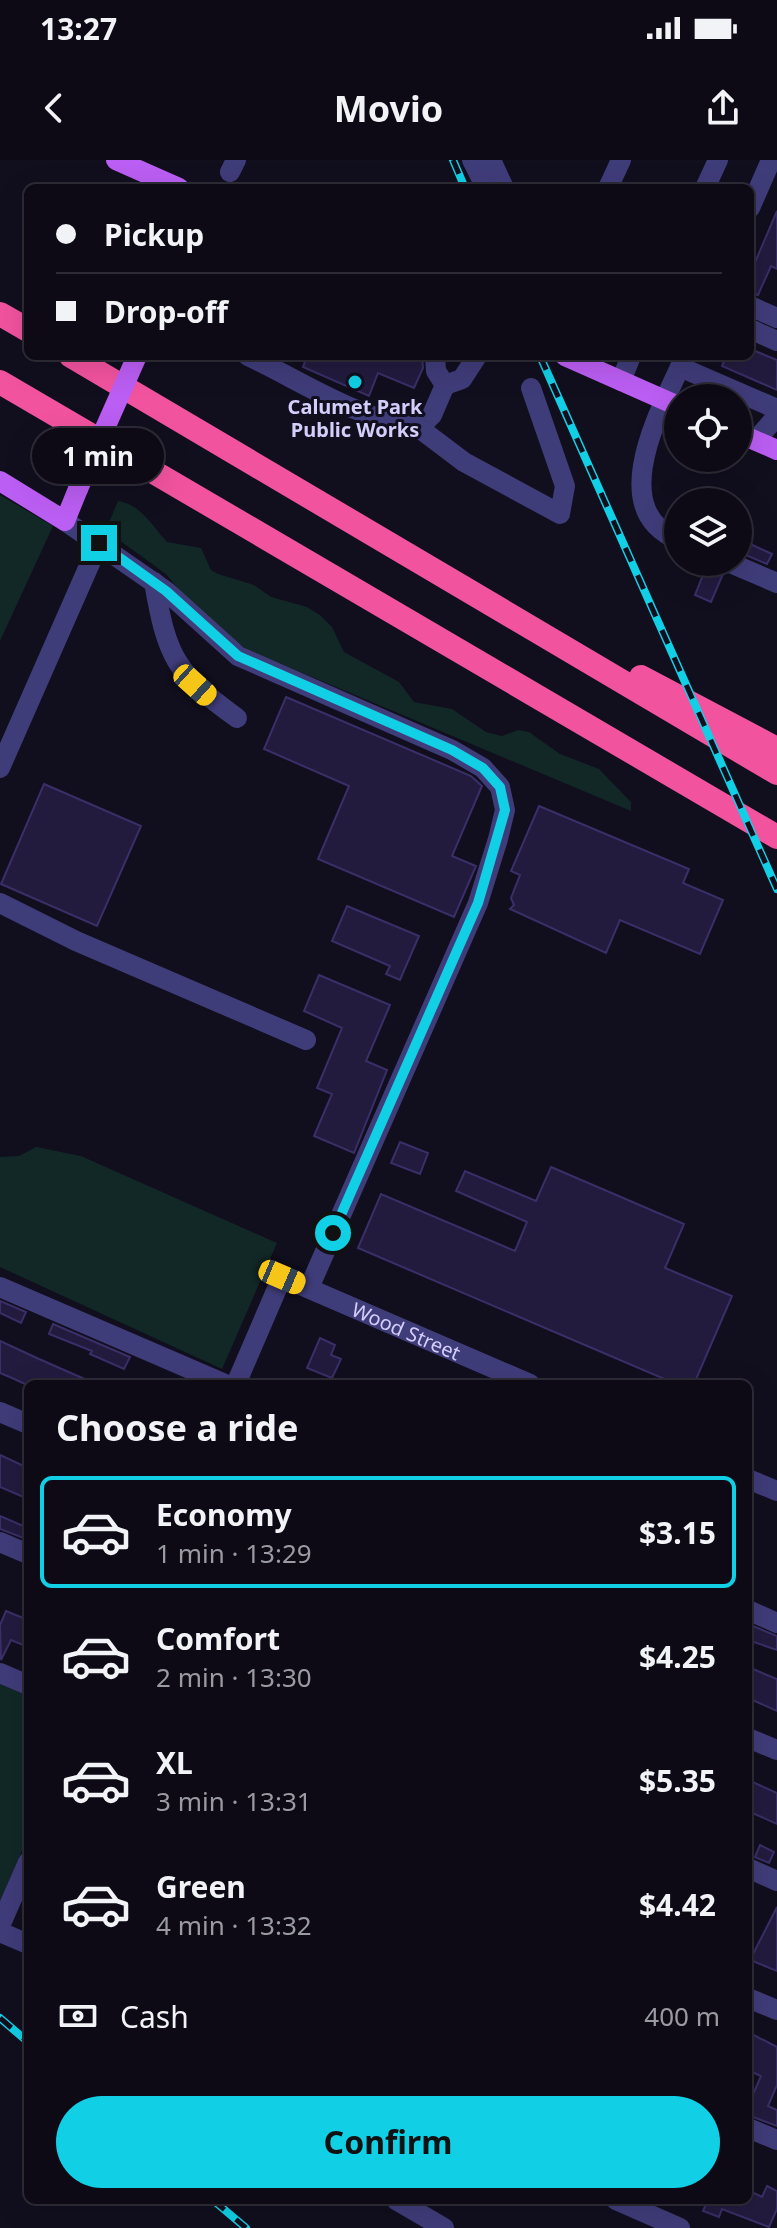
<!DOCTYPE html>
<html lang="en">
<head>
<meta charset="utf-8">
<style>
	:root { --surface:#0d0a16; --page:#16131f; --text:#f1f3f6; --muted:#9a9aa1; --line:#2d2b35; --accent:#11d0e5 }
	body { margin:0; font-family:"Noto Sans",sans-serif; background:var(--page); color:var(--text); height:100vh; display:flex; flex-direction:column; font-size:30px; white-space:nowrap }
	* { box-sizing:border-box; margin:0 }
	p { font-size:26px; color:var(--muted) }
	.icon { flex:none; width:44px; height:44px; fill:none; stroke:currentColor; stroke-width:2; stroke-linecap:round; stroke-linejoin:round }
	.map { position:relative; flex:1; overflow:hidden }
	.side { position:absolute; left:24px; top:1220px; width:728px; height:824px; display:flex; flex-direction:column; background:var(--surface); border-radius:12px; box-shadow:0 8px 32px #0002,0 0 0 2px var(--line) }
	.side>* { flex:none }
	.hud { position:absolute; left:24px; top:24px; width:730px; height:176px; border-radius:12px; box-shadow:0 8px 32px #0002,0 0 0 2px var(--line); display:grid; align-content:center; height:176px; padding:0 32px; background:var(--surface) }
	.controls { position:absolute; left:664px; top:224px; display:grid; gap:16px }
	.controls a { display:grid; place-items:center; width:88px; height:88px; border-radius:50%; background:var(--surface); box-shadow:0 8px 32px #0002,0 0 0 2px var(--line); font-size:40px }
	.end { position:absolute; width:36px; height:36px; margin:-18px; border:10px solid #11d0e5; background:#111; box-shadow:0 0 0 4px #111 }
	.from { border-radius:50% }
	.bubble { position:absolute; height:56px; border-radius:28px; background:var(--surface); box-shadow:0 8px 32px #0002,0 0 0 2px var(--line); font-size:26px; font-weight:700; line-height:56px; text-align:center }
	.car { position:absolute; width:24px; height:48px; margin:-24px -12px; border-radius:10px; box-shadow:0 0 6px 2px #0007; background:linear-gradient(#f5c518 24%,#345 0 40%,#f5c518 0 76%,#345 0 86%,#f5c518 0) }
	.hud b { display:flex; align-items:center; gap:28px; height:76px; font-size:30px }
	.hud b+b { border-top:2px solid var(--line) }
	.hud i { width:20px; height:20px; background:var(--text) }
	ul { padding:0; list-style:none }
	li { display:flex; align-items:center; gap:24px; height:112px; margin:0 16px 12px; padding:0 16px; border:4px solid transparent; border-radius:12px }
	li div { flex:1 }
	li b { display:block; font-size:30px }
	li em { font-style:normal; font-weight:700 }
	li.current { border-color:var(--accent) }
	li>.icon { width:72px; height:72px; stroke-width:1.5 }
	h2 { padding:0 32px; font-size:36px; line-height:96px }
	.pay { display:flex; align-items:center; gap:20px; height:88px; padding:0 32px; font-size:30px }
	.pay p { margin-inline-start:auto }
	.button { display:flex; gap:16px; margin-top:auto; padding:16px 32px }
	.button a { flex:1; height:92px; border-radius:48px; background:var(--accent); color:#111; font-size:32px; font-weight:700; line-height:92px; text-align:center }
	.status { display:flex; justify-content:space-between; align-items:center; height:56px; padding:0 40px; background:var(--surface); direction:ltr }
	.status svg { height:22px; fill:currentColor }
	header { display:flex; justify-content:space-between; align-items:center; height:104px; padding:0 32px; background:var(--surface); font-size:36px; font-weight:700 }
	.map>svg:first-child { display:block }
	.green { fill:#112827 }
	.building { fill:#221b3e; stroke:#3a2f68; stroke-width:2 }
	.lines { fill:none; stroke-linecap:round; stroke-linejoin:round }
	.minor { stroke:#3f3c7a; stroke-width:20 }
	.major { stroke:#bb5ef3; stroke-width:20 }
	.highway { stroke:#f2539f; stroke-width:24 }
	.rail-casing { stroke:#11d0e5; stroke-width:8 }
	.rail { stroke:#110e1e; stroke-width:5; stroke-dasharray:15; stroke-linecap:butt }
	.major-bridge { stroke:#bb5ef3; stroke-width:20 }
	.route { stroke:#11d0e5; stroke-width:10 }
	.poi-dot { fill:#11d0e5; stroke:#110e1e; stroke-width:3 }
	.labels { text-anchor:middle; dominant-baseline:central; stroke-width:6; stroke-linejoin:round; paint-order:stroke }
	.poi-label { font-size:20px; font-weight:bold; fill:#d4cefb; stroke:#110e1e }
	.street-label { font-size:20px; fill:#d4cefb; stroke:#110e1e }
</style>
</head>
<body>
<div class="status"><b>13:27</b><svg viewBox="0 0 49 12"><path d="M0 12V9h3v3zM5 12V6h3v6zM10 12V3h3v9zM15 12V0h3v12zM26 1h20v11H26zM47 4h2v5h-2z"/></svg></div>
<header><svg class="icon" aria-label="back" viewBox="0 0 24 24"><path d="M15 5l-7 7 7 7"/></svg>Movio<svg class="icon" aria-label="share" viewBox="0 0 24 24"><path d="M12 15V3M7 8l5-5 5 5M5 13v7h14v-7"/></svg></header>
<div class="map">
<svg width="777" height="2068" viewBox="0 0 777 2068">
	<rect width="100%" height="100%" fill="#110e1e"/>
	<!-- green -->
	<path class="green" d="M 0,335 L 53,366 L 0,481 Z
		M 118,341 C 141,344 153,367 167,382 L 201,388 L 211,410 L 218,414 L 254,425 L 271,437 L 307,447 L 320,455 L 332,467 L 344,492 L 399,522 L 414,542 L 452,549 L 486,572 L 502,576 L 518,570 L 529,572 L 560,594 L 599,609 L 631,642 L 631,651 L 248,490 L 207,464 L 166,414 L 112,375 L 107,367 Z
		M 36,987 L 81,996 L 277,1083 L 222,1209 L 0,1107 L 0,997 L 19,996 Z
		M 0,1524 L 28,1536 L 28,1677 L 0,1741 Z"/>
	<!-- building -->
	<path class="building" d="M 777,51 L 777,109 L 771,106 L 758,135 L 750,133 L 750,114 Z
		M 750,189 L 777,200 L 777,230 L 722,206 L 726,196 L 750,196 Z
		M 307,196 L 422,196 L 423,208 L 414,228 L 378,213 L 369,236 L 303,207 Z
		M 746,382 L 772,394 L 767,404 L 741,393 Z
		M 707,405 L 723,414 L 711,442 L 695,435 Z
		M 286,537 L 471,616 L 482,626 L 452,696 L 476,706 L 454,757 L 318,699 L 349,626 L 264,589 Z
		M 44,624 L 141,666 L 97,766 L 1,724 Z
		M 539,646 L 689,709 L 683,723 L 723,740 L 700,794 L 620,760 L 606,793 L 510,749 L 514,745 L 511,738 L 520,715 L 511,711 Z
		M 347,746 L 419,776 L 400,820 L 386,814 L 390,806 L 332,781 Z
		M 319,815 L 390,845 L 366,901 L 387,910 L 354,993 L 314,976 L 332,934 L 317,928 L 342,868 L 304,851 Z
		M 400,982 L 428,993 L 420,1014 L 391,1003 Z
		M 551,1007 L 684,1064 L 665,1108 L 732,1136 L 694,1224 L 676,1224 L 358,1088 L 381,1034 L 515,1091 L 527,1062 L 456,1031 L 465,1011 L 536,1041 Z
		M 0,1141 L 26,1152 L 21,1163 L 0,1153 Z
		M 53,1164 L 130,1197 L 124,1209 L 90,1194 L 92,1191 L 49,1174 Z
		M 320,1178 L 335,1185 L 331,1195 L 341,1199 L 332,1218 L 307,1208 Z
		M 0,1181 L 39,1199 L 96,1224 L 25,1224 L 12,1218 L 0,1213 Z
		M 0,1295 L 28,1308 L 28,1339 L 0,1327 Z
		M 0,1356 L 28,1368 L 26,1379 L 0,1369 Z
		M 6,1451 L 28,1460 L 28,1487 L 11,1480 L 1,1500 L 0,1465 Z
		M 748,1464 L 777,1476 L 777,1490 L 748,1480 Z
		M 748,1507 L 777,1519 L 777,1551 L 748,1538 Z
		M 748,1620 L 777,1633 L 777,1664 L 748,1651 Z
		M 760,1685 L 774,1692 L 769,1703 L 755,1697 Z
		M 777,1747 L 777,1811 L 750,1800 Z
		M 748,1872 L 777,1887 L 777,1925 L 768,1946 L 777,1950 L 777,1966 L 748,1955 L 748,1938 L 751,1939 L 761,1916 L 748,1910 Z
		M 767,2026 L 777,2031 L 777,2049 L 769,2067 L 722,2049 L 719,2057 L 703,2051 L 707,2042 L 702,2040 L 748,2040 L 748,2030 L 762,2037 Z"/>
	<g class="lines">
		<!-- minor -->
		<g class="minor">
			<path d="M 472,0 L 486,28"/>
			<path d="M 491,0 L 504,28"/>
			<path d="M 230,12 L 236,0"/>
			<path d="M 608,28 L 621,0"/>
			<path d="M 705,28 L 718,0"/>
			<path d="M 750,48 L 771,0"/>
			<path d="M 750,146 L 777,158"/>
			<path d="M 750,169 L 777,181"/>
			<path d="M 248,196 C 305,223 355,258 419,268 L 432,255 L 445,225 L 436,211 L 435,196"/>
			<path d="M 680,207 L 777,249"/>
			<path d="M 621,221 L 631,196"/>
			<path d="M 445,225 L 462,219 L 477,196"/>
			<path d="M 419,268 L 464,302 L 560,354 L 565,326 L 531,228"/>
			<path d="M 756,280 L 777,256"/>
			<path d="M 65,361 L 166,431 L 238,496 L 452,590 L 483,608 L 500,627 L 505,650 L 498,679 L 478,743 L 309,1128"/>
			<path d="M 678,380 C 603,348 663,246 685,196"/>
			<path d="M 728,402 L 777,423"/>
			<path d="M 154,422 C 167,497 175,513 237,558"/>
			<path d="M 0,608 L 99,383"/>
			<path d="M 0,743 L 76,781 L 306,880"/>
			<path d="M 0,1127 L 225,1224"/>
			<path id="s1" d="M 236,1224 L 282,1117 L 530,1224"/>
			<path d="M 0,1252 L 28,1264"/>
			<path d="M 748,1319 L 777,1331"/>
			<path d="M 0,1382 L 28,1394"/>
			<path d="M 748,1450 L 777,1463"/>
			<path d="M 0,1513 L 28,1525"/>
			<path d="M 748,1578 L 777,1590"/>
			<path d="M 748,1708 L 777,1721"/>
			<path d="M 0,1766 L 28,1702"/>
			<path d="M 0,1772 L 28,1784"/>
			<path d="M 748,1838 L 777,1850"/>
			<path d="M 748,1968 L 777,1980"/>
			<path d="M 396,2040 L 444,2068"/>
			<path d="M 616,2040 L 680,2068"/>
		</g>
		<!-- major -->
		<path class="major" d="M 116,0 L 179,28
			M 565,196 L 678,246
			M 738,273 L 777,290
			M 0,321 L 65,361 L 78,329"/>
		<!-- highway -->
		<path class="highway" d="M 0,154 L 28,170
			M 71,196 L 777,613
			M 0,222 L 777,677
			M 641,517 L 777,589"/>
		<!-- rail casing -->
		<g class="rail-casing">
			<path id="rail" d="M 453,0 L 465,28
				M 540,196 L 777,729
				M 0,1858 L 28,1882
				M 213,2040 L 246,2068"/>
		</g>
		<!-- rail -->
		<use href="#rail" class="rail"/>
		<!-- major-bridge -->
		<path class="major-bridge" d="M 78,329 L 137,196"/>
	</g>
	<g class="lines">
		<!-- route -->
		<path class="route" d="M 99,383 L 166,431 L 238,496 L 452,590 L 483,608 L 500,627 L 505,650 L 478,743 L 333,1073"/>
	</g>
	<!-- markers -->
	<circle class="poi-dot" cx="355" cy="222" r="8"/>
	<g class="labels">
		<!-- poi labels -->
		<g class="poi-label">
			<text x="355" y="246">Calumet Park<tspan x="355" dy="23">Public Works</tspan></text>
		</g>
		<!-- street labels -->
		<g class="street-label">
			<text stroke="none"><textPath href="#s1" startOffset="252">Wood Street</textPath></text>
		</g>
	</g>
</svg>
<div class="controls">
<a><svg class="icon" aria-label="locate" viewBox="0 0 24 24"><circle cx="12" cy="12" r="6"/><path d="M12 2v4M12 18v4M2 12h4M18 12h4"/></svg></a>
<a><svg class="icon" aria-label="layers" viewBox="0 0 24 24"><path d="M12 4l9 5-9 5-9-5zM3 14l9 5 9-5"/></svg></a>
</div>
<i class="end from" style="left:333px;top:1073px"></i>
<i class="end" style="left:99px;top:383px"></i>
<div class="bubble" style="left:32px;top:268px;width:132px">1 min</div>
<i class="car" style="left:195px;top:525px;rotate:132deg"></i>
<i class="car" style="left:282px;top:1117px;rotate:113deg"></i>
<div class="hud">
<b><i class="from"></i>Pickup</b>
<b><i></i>Drop-off</b>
</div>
<section class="side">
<h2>Choose a ride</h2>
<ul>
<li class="current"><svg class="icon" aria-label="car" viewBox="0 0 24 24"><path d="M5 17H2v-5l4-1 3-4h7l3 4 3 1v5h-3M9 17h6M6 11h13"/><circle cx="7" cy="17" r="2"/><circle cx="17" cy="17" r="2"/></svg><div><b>Economy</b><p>1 min · 13:29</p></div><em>$3.15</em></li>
<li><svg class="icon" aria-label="car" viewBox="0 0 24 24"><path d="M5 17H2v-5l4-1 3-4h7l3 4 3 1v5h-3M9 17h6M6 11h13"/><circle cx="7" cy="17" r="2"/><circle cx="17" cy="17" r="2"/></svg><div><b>Comfort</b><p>2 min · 13:30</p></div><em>$4.25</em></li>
<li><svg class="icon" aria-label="car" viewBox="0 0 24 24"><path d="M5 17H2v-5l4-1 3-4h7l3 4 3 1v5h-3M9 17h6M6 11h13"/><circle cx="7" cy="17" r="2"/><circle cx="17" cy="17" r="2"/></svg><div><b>XL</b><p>3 min · 13:31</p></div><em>$5.35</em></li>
<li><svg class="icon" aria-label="car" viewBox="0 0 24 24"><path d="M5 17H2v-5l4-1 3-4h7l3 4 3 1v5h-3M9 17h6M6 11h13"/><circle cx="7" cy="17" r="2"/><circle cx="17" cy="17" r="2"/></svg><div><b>Green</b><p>4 min · 13:32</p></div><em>$4.42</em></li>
</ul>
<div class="pay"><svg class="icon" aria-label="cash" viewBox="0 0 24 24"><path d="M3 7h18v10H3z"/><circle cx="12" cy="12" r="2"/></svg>Cash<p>400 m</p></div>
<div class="button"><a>Confirm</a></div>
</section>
</div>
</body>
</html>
